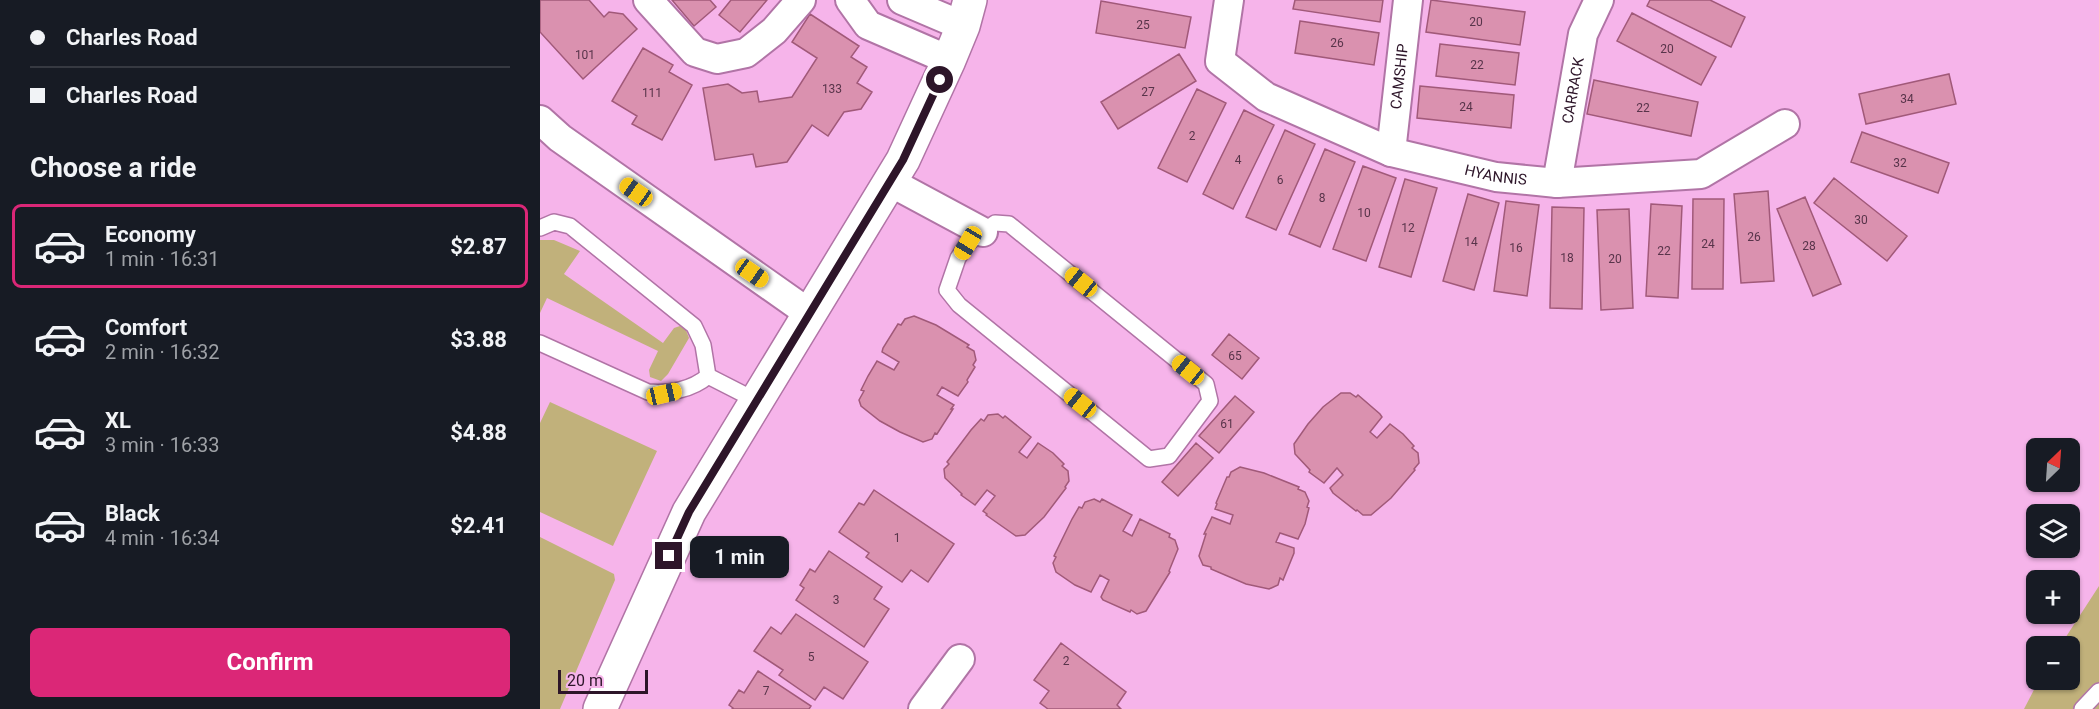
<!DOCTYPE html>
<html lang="en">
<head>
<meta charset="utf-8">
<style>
	:root { --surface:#171b24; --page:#20242c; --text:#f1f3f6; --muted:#9ea1a6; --line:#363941; --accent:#db2777 }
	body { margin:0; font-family:Roboto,sans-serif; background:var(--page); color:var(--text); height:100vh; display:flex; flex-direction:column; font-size:22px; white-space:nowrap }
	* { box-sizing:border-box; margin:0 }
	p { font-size:20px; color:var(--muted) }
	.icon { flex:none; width:33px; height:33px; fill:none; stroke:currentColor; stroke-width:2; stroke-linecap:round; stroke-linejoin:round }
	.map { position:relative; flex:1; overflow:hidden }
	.details { display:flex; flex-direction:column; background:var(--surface); width:540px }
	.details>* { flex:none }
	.banner { display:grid; align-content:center; height:132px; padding:0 30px; background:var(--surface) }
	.needle { width:39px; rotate:25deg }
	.controls { position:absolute; left:1486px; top:438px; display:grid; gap:12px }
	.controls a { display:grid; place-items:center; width:54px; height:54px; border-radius:9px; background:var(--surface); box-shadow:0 2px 4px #0004; font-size:30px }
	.scale { position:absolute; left:18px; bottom:15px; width:90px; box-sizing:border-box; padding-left:6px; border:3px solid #2d1529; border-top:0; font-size:16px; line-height:21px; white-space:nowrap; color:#2d1529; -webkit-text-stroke:4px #f6b4ea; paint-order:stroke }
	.end { position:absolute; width:27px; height:27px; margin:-14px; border:8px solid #2d1529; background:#fff; box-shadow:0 0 0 3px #fff }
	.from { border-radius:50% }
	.bubble { position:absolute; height:42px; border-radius:9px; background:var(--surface); box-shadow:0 2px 4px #0004; font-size:20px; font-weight:700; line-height:42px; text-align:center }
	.car { position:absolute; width:18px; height:36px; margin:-18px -9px; border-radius:8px; box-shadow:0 0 4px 2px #0007; background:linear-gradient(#f5c518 24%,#345 0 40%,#f5c518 0 76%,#345 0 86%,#f5c518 0) }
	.banner b { display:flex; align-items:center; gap:21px; height:57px; font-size:22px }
	.banner b+b { border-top:2px solid var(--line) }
	.banner i { width:15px; height:15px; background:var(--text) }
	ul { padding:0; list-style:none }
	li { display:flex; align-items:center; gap:18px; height:84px; margin:0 12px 9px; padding:0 18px; border:3px solid transparent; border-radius:9px }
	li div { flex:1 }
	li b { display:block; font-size:22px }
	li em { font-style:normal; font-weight:700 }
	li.selected { border-color:var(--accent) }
	li>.icon { width:54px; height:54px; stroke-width:1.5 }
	h2 { padding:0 30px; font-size:27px; line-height:72px }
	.cta { display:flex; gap:12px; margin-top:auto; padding:12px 30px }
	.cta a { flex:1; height:69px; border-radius:9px; background:var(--accent); color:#fff; font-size:24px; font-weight:700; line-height:69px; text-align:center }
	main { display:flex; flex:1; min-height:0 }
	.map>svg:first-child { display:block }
	.green { fill:#c1b17b }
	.building { fill:#da91af; stroke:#a15979; stroke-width:1.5 }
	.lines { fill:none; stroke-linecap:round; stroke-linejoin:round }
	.service-casing { stroke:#b174a6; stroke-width:18 }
	.minor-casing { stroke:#b174a6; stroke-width:32 }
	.tertiary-casing { stroke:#b174a6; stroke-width:36 }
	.service { stroke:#fff; stroke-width:15 }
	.minor { stroke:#fff; stroke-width:28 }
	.tertiary { stroke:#fff; stroke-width:33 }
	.route { stroke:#2d1529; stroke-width:8 }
	.labels { text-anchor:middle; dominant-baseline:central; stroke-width:4.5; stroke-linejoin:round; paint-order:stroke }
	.number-label { font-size:12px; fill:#58344a }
	.street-label { font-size:15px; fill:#2d1529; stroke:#f6b4ea }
</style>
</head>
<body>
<main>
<section class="details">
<div class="banner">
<b><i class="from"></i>Charles Road</b>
<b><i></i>Charles Road</b>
</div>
<h2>Choose a ride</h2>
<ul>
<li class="selected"><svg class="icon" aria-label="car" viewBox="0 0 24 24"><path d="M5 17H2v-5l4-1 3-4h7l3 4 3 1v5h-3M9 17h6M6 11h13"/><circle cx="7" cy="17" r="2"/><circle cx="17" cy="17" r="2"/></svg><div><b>Economy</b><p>1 min · 16:31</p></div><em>$2.87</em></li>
<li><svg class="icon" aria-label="car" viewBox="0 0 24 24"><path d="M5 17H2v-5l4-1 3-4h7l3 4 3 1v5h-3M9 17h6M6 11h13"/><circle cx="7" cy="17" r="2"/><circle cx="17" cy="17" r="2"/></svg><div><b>Comfort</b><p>2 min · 16:32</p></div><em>$3.88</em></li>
<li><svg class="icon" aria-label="car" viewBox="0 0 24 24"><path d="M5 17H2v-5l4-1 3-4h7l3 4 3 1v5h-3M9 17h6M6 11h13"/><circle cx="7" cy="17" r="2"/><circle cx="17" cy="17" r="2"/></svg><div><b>XL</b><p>3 min · 16:33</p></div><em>$4.88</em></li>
<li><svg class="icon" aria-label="car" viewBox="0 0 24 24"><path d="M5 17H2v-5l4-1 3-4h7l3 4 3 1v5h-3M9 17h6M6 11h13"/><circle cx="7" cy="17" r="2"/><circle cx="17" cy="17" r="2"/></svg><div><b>Black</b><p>4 min · 16:34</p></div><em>$2.41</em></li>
</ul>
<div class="cta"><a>Confirm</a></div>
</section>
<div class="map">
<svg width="1559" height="709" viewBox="0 0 1559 709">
	<rect width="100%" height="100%" fill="#f6b4ea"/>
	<!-- green -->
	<path class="green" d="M 0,240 L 14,240 L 40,251 L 24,274 L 123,343 L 134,328 L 140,326 L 146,330 L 149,338 L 128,374 L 121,381 L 110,377 L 109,370 L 118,351 L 7,298 L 0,313 Z
		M 10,402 L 117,451 L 73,546 L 0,512 L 0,423 Z
		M 0,537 L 74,574 L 75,580 L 20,709 L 0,709 Z
		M 1559,586 L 1559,709 L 1484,709 L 1499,680 L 1530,680 L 1530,646 L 1520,646 Z"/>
	<!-- building -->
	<path class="building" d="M 0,0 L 49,0 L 64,17 L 69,12 L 83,14 L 97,29 L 43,79 L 0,32 Z
		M 132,0 L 170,0 L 176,7 L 154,26 Z
		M 191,0 L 227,0 L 200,32 L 179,15 Z
		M 755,0 L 843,0 L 840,22 L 753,9 Z
		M 891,0 L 985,12 L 980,45 L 886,32 Z
		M 1110,0 L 1170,0 L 1205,17 L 1191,47 L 1107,6 Z
		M 561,1 L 651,17 L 645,48 L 556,33 Z
		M 1092,13 L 1176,57 L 1161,85 L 1077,41 Z
		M 270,14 L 319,46 L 311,57 L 327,67 L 317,83 L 332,92 L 321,109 L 304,112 L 288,136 L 272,125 L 247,162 L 216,167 L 213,154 L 175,160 L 163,88 L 188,84 L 202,93 L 217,91 L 219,102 L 252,97 L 277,58 L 252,42 Z
		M 760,21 L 839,33 L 834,65 L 755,53 Z
		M 900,44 L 979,53 L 975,85 L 896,76 Z
		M 103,48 L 133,65 L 129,72 L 152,85 L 122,140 L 92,124 L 97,116 L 72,101 Z
		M 639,54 L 656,81 L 578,129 L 561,102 Z
		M 1409,74 L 1416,104 L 1326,124 L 1319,94 Z
		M 1054,80 L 1158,102 L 1151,136 L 1047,114 Z
		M 880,86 L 974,95 L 971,128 L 877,118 Z
		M 657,89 L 686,103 L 647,182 L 618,168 Z
		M 704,110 L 734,125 L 693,209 L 663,194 Z
		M 745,130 L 775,144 L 736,230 L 706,217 Z
		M 1322,132 L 1409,163 L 1398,193 L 1311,162 Z
		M 785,149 L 815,162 L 780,247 L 749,234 Z
		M 823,166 L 856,178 L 826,261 L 793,249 Z
		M 1294,178 L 1367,236 L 1347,261 L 1274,203 Z
		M 865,179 L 897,188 L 871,277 L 839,267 Z
		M 1228,191 L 1234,281 L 1201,283 L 1194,194 Z
		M 928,194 L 959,203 L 934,290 L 903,281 Z
		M 1265,197 L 1301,284 L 1273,296 L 1237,209 Z
		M 1153,199 L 1184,199 L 1183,289 L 1152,289 Z
		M 966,201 L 999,205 L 987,296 L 954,291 Z
		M 1111,204 L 1142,206 L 1138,298 L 1106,296 Z
		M 1012,207 L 1044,208 L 1042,309 L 1010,308 Z
		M 1089,209 L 1093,308 L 1061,310 L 1057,210 Z
		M 374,316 L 396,325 L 429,345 L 427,347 L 434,351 L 436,360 L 433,365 L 435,367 L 427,380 L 428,382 L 418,396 L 402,387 L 397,395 L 414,405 L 411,409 L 413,409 L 397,434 L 395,433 L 392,439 L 383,442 L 360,432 L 340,421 L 321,406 L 319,400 L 324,391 L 321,390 L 328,376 L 337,361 L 354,370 L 359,362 L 342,352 L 343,348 L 358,324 L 361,325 L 365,319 Z
		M 689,334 L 719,358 L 702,379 L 672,355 Z
		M 801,393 L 810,393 L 816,397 L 818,395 L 840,414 L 842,417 L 830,432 L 837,438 L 850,424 L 863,434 L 874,446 L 872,448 L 878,453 L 879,463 L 874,469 L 875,470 L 851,498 L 831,515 L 823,515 L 817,510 L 816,511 L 793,493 L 790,488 L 803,475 L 797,468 L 784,483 L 769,472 L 770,470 L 755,454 L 754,444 L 768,424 L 783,407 Z
		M 695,396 L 714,412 L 679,453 L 659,436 Z
		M 458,414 L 463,418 L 465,416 L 491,437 L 479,452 L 487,458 L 498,443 L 513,453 L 524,464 L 522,466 L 528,471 L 529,481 L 525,487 L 526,488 L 504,517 L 485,535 L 476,536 L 446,515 L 447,514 L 443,511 L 455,496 L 447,490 L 435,505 L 421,495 L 422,494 L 405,478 L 404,469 L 409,464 L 407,462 L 431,430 L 441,419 L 444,421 L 448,415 Z
		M 656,443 L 673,458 L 638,496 L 622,482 Z
		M 700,467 L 724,473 L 759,487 L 758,489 L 765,492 L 769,501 L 767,507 L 769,508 L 765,524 L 758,539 L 740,533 L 736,542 L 754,548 L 754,553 L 743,580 L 740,578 L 738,585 L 729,589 L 706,584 L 671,569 L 671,567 L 663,565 L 659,556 L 666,534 L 664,534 L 672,517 L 690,524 L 693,515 L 675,509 L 677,504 L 676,503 L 687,477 L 689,477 L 691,472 Z
		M 334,490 L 414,544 L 388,582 L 371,570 L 362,582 L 326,557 L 329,553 L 299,532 L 319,503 L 324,505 Z
		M 554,499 L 560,502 L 562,499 L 592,515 L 583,531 L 592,536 L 600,519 L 630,534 L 629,537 L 635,540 L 638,549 L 629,571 L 630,572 L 606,611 L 597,614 L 591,610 L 590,612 L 563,600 L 561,597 L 569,580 L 560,575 L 551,592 L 535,585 L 516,572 L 513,563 L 516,557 L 514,556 L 532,519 L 539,507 L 542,508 L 545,502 Z
		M 289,551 L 342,587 L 334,599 L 349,609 L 324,647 L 256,600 L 264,588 L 260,585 L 270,569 L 275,572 Z
		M 256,614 L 328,662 L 303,699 L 284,687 L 275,700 L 239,675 L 243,670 L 214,651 L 231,627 L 241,634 Z
		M 521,643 L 586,692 L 577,705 L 581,709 L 508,709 L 500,703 L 509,691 L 494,680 Z
		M 218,671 L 271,706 L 269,709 L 192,709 L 193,708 L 189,705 L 199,690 L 204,693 Z"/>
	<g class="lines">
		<!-- service casing -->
		<g class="service-casing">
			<path id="service" d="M 455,223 L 469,224 L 666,384 L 670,401 L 629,456 L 609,459 L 419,305 L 407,290 L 418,258 L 428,243 Z
				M 0,228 L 14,222 L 30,226 L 154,326 L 163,345 L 168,376
				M 0,343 L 108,392 C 128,394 152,390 168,376
				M 168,376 L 217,401
				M 1542,709 L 1559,691"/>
		</g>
		<!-- minor casing -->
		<g class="minor-casing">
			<g id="minor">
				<path d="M 108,0 L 155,52 L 177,59 L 206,53 L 234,31 L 261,0"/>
				<path d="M 310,0 L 328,25 L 409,60"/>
				<path d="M 362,0 L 423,26"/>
				<path id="s1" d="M 689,0 L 680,61 L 726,97 L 851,152 L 956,177 L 1017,183 L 1161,174 L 1245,124"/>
				<path d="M 0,120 L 20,138 L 270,314"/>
				<path id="s2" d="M 851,152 L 868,0"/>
				<path d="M 350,182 L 443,232"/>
				<path id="s3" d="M 1017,183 L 1043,34 L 1059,0"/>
				<path d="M 383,709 L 420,659"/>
			</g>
		</g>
		<!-- tertiary casing -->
		<g class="tertiary-casing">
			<path id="tertiary" d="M 60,709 L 149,512 L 363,160 L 409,60 L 423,26 L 430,0"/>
		</g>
		<!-- service -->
		<use href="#service" class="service"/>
		<!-- minor -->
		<use href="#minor" class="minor"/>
		<!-- tertiary -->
		<use href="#tertiary" class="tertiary"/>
	</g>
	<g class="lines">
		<!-- route -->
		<path class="route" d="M 129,556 L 149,512 L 363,160 L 400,80"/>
	</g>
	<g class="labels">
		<!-- number labels -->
		<g class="number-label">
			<text x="936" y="22">20</text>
			<text x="603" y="25">25</text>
			<text x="797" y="43">26</text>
			<text x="1127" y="49">20</text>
			<text x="45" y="55">101</text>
			<text x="937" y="65">22</text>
			<text x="292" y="89">133</text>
			<text x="608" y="92">27</text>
			<text x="112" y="93">111</text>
			<text x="1367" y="99">34</text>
			<text x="926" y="107">24</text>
			<text x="1103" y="108">22</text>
			<text x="652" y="136">2</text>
			<text x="698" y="160">4</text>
			<text x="1360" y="163">32</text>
			<text x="740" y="180">6</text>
			<text x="782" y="198">8</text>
			<text x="824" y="213">10</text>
			<text x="1321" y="220">30</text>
			<text x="868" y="228">12</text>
			<text x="1214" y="237">26</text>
			<text x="931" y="242">14</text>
			<text x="1168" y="244">24</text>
			<text x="1269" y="246">28</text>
			<text x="976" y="248">16</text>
			<text x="1124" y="251">22</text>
			<text x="1027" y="258">18</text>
			<text x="1075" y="259">20</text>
			<text x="695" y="356">65</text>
			<text x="687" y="424">61</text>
			<text x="357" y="538">1</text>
			<text x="296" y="600">3</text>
			<text x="271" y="657">5</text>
			<text x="526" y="661">2</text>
			<text x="226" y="691">7</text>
		</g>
		<!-- street labels -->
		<g class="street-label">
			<text stroke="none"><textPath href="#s2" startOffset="76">CAMSHIP</textPath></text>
			<text stroke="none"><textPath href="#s3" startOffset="94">CARRACK</textPath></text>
			<text stroke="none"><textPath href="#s1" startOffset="364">HYANNIS</textPath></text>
		</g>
	</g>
</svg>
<div class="controls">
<a><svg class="needle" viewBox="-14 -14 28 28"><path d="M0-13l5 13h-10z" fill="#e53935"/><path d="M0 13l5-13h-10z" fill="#9ea1a6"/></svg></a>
<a><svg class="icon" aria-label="layers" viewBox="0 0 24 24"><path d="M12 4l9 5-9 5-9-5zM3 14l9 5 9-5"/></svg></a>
<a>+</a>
<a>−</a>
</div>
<div class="scale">20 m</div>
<i class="end from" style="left:400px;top:80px"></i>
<i class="end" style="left:129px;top:556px"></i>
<div class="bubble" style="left:150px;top:536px;width:99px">1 min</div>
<i class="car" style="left:96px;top:192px;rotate:305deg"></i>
<i class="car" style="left:428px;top:243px;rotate:211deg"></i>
<i class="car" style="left:212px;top:273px;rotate:125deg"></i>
<i class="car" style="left:541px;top:282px;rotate:309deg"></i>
<i class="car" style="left:648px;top:370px;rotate:309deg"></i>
<i class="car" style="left:124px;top:394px;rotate:77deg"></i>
<i class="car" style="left:540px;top:403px;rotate:309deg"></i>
</div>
</main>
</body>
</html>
